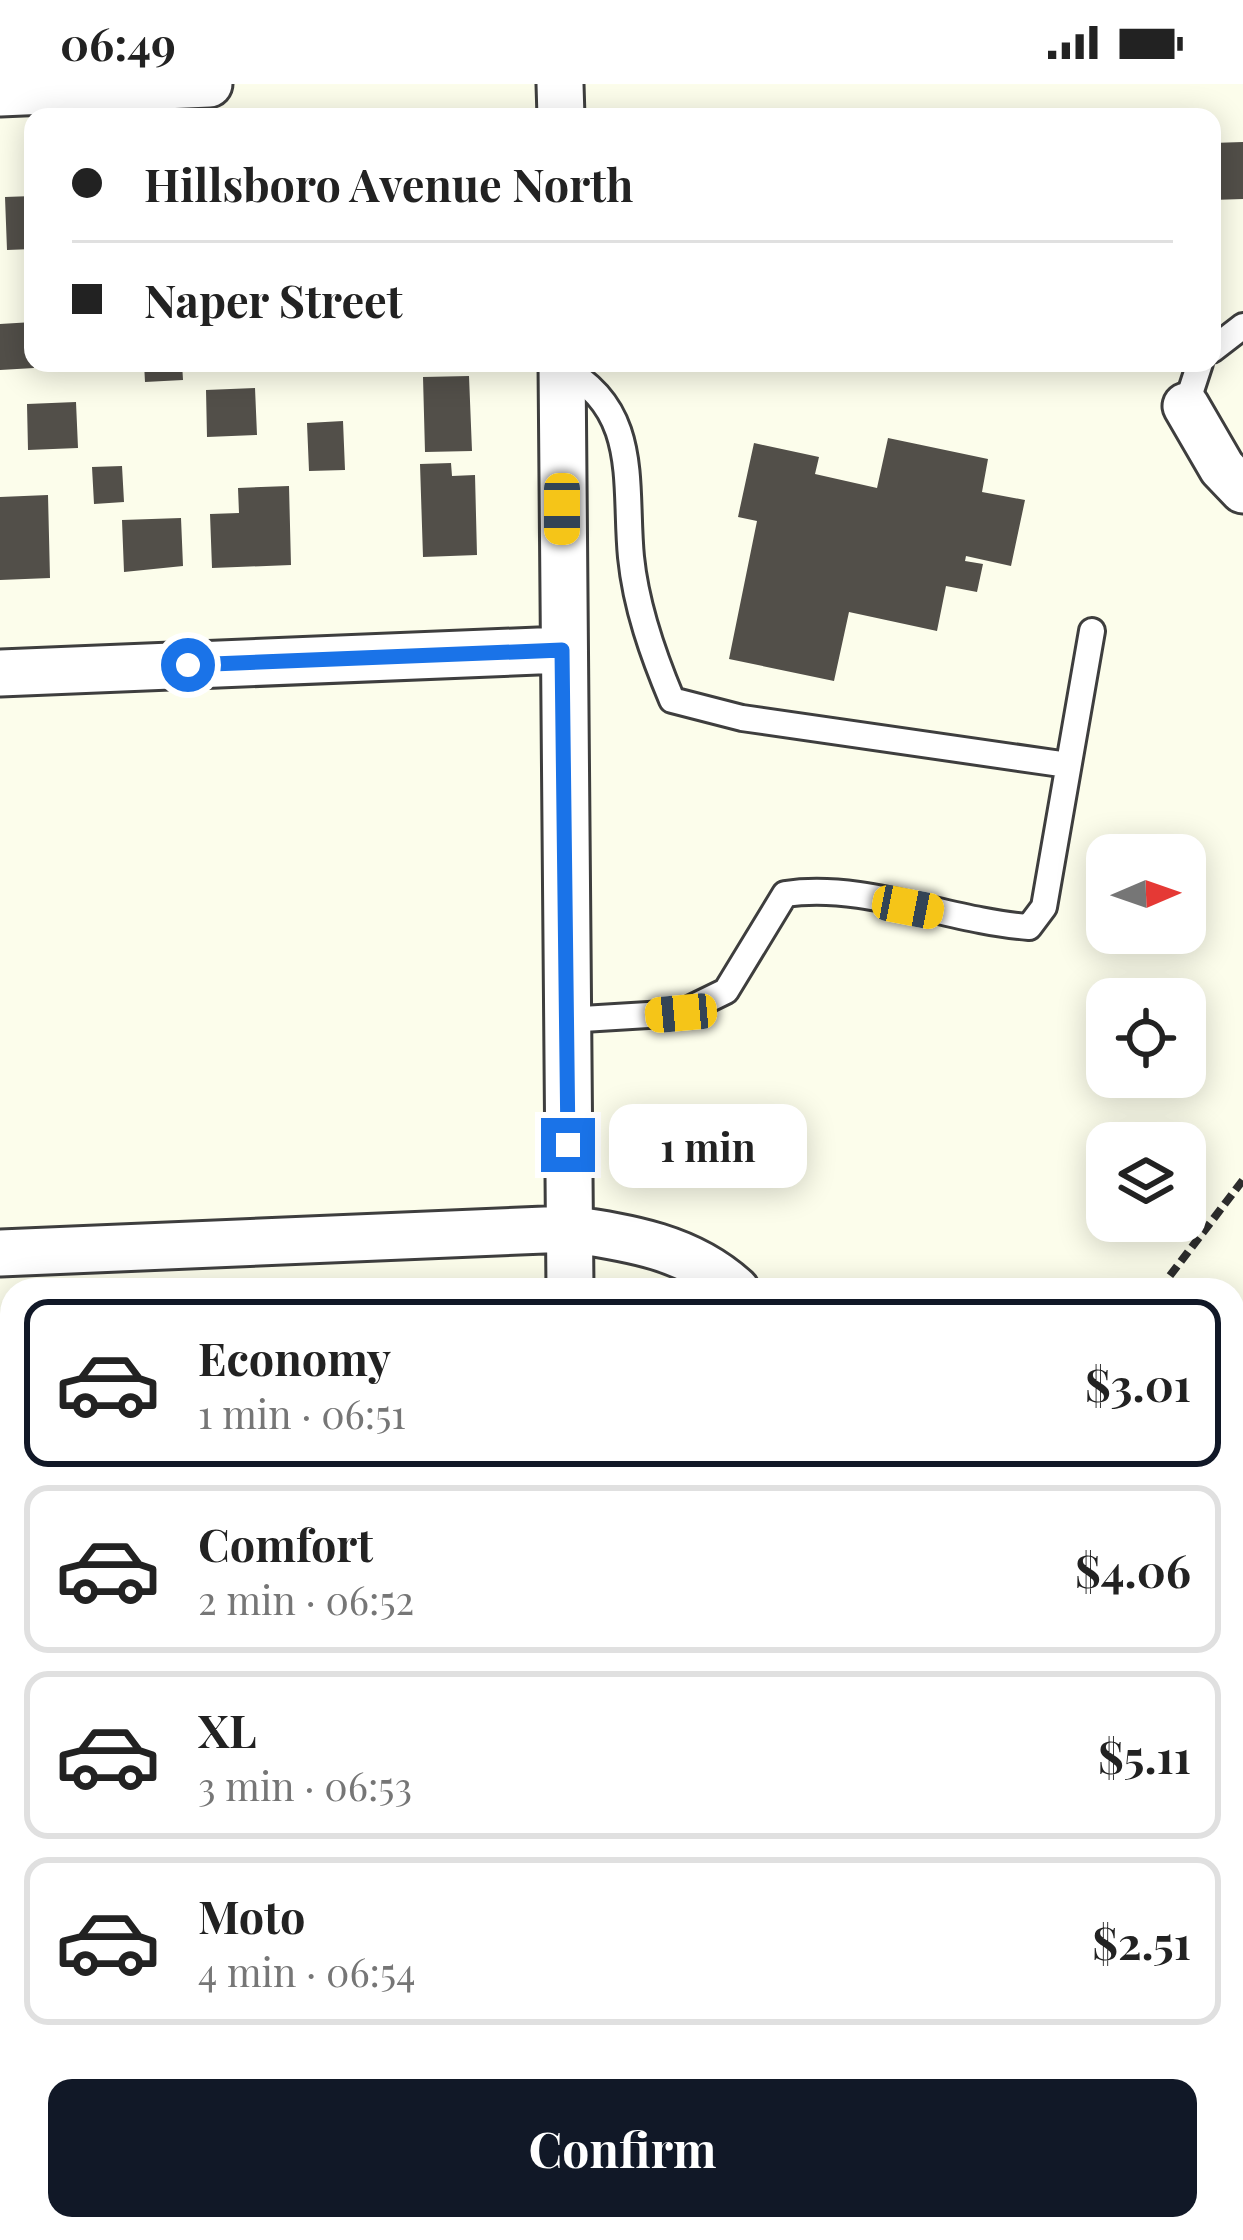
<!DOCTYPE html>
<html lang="en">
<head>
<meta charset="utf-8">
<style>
	:root { --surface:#fff; --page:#f2f2f2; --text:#222; --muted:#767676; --line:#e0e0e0; --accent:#111827 }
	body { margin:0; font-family:"Playfair Display",serif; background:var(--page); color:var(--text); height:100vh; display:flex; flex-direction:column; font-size:45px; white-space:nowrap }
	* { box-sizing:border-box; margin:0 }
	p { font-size:39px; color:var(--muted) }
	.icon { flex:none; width:66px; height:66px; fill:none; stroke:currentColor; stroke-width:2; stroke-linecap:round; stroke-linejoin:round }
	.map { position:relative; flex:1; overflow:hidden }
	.details { position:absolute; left:0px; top:1194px; width:1245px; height:963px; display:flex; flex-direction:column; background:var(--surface); border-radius:36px 36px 0 0; box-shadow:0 6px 30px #0003 }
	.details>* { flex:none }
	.hud { position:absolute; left:24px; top:24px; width:1197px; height:264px; border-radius:24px; box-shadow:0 6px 30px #0003; display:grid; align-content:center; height:264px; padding:0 48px; background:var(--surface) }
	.needle { width:78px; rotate:88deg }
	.fabs { position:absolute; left:1086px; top:750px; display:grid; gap:24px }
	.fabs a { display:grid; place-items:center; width:120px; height:120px; border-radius:24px; background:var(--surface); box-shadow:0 6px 30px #0003; font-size:60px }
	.end { position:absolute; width:54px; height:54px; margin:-27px; border:15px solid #1a73e8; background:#fff; box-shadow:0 0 0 6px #fff }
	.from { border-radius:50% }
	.bubble { position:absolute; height:84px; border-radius:24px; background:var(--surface); box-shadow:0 6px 30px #0003; font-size:39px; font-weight:700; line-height:84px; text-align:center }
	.car { position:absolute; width:36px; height:72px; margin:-36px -18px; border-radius:15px; box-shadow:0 0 9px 3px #0007; background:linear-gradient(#f5c518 24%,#345 0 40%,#f5c518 0 76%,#345 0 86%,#f5c518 0) }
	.hud b { display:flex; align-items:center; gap:42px; height:114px; font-size:45px }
	.hud b+b { border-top:3px solid var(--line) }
	.hud i { width:30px; height:30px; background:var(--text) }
	ul { padding:21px 0 0; list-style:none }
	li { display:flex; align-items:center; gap:36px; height:168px; margin:0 24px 18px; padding:0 24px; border:6px solid var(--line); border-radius:24px }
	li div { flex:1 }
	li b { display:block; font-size:45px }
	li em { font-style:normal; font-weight:700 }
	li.current { border-color:var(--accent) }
	li>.icon { width:108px; height:108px; stroke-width:1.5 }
	.cta { display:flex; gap:24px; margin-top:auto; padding:24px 48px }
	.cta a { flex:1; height:138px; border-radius:24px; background:var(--accent); color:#fff; font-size:48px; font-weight:700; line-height:138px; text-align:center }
	.status { display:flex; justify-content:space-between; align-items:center; height:84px; padding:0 60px; background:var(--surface); direction:ltr }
	.status svg { height:33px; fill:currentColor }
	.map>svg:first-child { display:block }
	.park { fill:#c5e3b9 }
	.building { fill:#524f49 }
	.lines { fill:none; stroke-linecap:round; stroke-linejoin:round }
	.lane-casing { stroke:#3e3e3e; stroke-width:30 }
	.street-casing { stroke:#3e3e3e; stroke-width:51 }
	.path { stroke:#2d2d2d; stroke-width:8; stroke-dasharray:12 6; stroke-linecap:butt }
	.lane { stroke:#fff; stroke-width:24 }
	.street { stroke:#fff; stroke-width:45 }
	.route { stroke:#1a73e8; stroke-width:15 }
</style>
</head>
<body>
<div class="status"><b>06:49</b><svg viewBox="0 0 49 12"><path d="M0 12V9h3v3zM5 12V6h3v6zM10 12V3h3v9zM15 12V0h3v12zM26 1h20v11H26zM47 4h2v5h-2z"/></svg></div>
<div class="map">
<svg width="1243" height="2156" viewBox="0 0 1243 2156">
	<rect width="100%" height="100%" fill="#fcfdeb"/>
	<!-- park -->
	<path class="park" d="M 1233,1779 L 1243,1779 L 1243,2156 L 0,2156 L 0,1817 L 12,1817 L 12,2145 L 1233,2145 Z"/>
	<!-- building -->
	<path class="building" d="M 1243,58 L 1243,115 L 1212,116 L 1212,59 Z
		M 33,112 L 33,165 L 7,166 L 5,113 Z
		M 33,238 L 34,284 L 0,286 L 0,240 Z
		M 144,279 L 182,279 L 183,296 L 145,298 Z
		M 469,292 L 472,367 L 425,368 L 423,293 Z
		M 255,304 L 257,351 L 207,353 L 206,306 Z
		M 76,318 L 78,364 L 28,366 L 27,320 Z
		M 343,337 L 345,386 L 309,387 L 307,339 Z
		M 888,354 L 988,375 L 982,408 L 1025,416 L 1011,482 L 966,472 L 965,477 L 983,480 L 977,508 L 946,502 L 937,547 L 849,528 L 834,597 L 729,575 L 757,437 L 738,433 L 754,359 L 819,373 L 815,390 L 877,404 Z
		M 451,379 L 452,392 L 475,391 L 477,471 L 423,473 L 420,380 Z
		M 122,382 L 124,418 L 94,420 L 92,383 Z
		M 289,402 L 291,481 L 212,484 L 210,430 L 239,429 L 238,404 Z
		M 48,411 L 50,494 L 0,496 L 0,413 Z
		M 181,434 L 183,482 L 124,488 L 122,436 Z
		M 12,1495 L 12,1543 L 0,1543 L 0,1496 Z
		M 12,1586 L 12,1638 L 3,1639 L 1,1587 Z"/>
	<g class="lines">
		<!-- lane casing -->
		<g class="lane-casing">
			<path id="lane" d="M 1212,266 L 1243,242
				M 562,284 C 641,325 624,400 631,473 C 636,523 653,571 672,616 L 742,634 L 1068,681
				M 1186,322 L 1200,279
				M 566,936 L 681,929 L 726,907 L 785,810 C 865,798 948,837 1029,843 L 1044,823 L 1092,547"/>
		</g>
		<!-- street casing -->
		<g class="street-casing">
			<path id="street" d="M 560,0 L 561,33
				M 0,9 L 209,0
				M 562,279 L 570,1206
				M 1186,322 L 1222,384 L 1243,406
				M 0,589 L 562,566
				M 0,1169 L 569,1145 C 630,1154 689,1163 736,1206
				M 0,1749 L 12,1749"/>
		</g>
		<!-- path -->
		<path class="path" d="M 1159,1206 L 1243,1096
			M 1233,1699 L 1243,1698"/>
		<!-- lane -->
		<use href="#lane" class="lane"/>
		<!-- street -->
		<use href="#street" class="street"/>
	</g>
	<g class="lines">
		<!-- route -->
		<path class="route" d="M 188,581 L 562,566 L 568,1061"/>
	</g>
</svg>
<div class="fabs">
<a><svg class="needle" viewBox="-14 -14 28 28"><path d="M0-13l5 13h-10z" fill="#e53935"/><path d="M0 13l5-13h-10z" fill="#767676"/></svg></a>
<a><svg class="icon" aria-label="locate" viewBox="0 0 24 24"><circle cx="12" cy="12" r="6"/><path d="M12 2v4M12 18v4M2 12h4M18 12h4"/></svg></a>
<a><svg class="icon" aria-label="layers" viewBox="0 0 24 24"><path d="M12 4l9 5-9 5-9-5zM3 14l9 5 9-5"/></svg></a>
</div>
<i class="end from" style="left:188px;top:581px"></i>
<i class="end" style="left:568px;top:1061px"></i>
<div class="bubble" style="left:609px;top:1020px;width:198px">1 min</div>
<i class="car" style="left:562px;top:425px;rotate:180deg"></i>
<i class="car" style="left:908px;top:823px;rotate:101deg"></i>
<i class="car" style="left:681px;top:929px;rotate:265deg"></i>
<div class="hud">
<b><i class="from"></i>Hillsboro Avenue North</b>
<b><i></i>Naper Street</b>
</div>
<section class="details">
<ul>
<li class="current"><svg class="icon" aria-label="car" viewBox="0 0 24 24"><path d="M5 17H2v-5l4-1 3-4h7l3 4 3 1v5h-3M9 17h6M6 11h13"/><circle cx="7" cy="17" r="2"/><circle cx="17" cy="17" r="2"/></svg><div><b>Economy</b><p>1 min · 06:51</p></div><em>$3.01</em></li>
<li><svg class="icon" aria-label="car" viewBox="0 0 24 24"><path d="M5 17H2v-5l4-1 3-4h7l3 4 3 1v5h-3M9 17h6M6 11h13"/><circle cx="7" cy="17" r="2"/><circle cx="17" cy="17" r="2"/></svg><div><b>Comfort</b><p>2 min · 06:52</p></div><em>$4.06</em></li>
<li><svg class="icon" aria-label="car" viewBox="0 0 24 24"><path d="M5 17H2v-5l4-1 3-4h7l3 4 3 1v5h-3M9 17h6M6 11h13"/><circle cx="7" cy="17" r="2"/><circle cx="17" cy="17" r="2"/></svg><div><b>XL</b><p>3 min · 06:53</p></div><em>$5.11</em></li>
<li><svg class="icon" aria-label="car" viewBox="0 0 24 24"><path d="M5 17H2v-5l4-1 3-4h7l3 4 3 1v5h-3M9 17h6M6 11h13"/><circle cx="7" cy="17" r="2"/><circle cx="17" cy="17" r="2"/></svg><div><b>Moto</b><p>4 min · 06:54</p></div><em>$2.51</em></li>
</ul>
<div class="cta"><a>Confirm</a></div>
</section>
</div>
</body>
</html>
